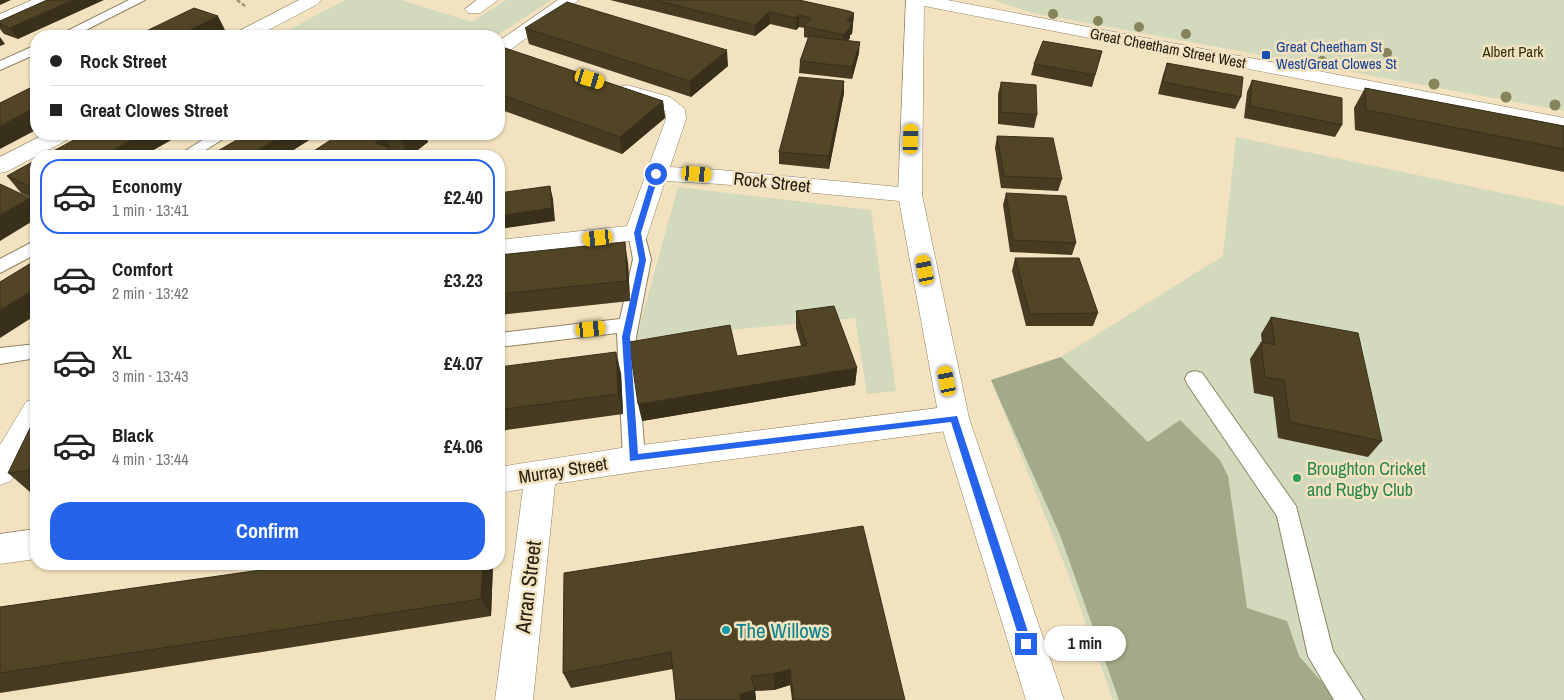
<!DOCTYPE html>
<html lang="en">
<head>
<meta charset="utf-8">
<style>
	:root { --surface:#fff; --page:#f2f2f2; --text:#222; --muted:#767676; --line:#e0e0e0; --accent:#2563eb }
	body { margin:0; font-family:"Archivo Narrow",sans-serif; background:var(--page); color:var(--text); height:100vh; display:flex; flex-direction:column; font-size:19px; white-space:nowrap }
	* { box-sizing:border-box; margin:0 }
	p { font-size:16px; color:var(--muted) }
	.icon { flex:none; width:28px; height:28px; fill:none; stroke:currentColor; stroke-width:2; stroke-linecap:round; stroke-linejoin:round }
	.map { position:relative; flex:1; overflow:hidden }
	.drawer { position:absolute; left:30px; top:150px; width:475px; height:420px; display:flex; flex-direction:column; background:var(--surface); border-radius:20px; box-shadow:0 1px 4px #0004 }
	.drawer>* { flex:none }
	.top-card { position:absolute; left:30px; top:30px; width:475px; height:110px; border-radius:20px; box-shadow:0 1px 4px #0004; display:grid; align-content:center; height:110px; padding:0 20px; background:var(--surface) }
	.end { position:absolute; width:22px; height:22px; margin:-11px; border:6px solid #2563eb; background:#fff; box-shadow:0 0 0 2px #fff }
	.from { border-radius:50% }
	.bubble { position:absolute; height:35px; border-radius:18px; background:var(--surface); box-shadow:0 1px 4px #0004; font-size:16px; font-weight:700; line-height:35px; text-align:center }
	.car { position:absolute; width:15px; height:30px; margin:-15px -8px; border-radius:6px; box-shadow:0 0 4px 1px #0007; background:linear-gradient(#f5c518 24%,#345 0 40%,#f5c518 0 76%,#345 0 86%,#f5c518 0) }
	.top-card b { display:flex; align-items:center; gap:18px; height:48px; font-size:19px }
	.top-card b+b { border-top:1px solid var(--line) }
	.top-card i { width:12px; height:12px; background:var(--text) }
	ul { padding:9px 0 0; list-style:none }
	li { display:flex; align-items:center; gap:15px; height:75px; margin:0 10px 8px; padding:0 10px; border:2px solid transparent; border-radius:20px }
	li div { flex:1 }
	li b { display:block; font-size:19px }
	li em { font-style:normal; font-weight:700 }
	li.current { border-color:var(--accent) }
	li>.icon { width:45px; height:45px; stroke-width:1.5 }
	.cta { display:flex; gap:10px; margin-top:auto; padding:10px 20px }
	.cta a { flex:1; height:58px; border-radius:20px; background:var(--accent); color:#fff; font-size:20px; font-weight:700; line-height:58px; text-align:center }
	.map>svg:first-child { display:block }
	.green { fill:#d2d9bc }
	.forest { fill:#a2aa87 }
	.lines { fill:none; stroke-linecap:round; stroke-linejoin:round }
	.lane-casing { stroke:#908261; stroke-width:2 }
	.street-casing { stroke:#908261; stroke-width:1 }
	.secondary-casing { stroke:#908261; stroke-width:1 }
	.highway-casing { stroke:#908261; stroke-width:1 }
	.path { stroke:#9d9178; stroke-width:2.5; stroke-dasharray:4 2; stroke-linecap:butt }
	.lane { fill:#fff; fill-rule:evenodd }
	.street { fill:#fff; fill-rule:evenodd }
	.secondary { fill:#fff; fill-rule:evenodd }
	.highway { fill:#fff; fill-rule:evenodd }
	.tree { fill:#87835b }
	.wall { fill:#473b21 }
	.shaded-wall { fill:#39301b }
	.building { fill:#524526; stroke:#39301b }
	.route { fill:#2563eb }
	.transit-dot { fill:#1a4fb4; stroke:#f2e2bf; stroke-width:2 }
	.leisure-dot { fill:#2e9e5b; stroke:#f2e2bf; stroke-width:2 }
	.culture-dot { fill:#0f9aa8; stroke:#f2e2bf; stroke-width:2 }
	.labels { text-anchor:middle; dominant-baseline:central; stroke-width:5; stroke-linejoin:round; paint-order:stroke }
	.far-transit-label { font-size:15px; fill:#164399; stroke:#f2e2bf; text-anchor:start }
	.far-street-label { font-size:15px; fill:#262013; stroke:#f2e2bf }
	.far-park-label { font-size:15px; fill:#2f3509; stroke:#f2e2bf }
	.street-label { font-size:18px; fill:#262013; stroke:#f2e2bf }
	.leisure-label { font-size:18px; fill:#27864d; stroke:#f2e2bf; text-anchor:start }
	.near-street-label { font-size:21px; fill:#262013; stroke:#f2e2bf }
	.near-culture-label { font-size:21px; fill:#0d838f; stroke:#f2e2bf; text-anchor:start }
</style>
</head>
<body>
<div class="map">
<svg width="1564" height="700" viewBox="0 0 1564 700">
	<rect width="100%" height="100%" fill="#f2e2bf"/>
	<!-- green -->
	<path class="green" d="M 345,0 L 401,0 L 472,22 L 506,0 L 551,0 L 496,36 L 277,36 Z
		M 993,0 L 1564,0 L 1564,111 L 1033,13 Z
		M 1236,137 L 1564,206 L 1564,700 L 1113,700 L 1069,576 L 991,380 L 1061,357 L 1223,256 Z
		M 678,187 L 871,210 L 896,391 L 867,394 L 855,318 L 636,339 Z"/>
	<!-- forest -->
	<path class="forest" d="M 1061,357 L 1148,442 L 1180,420 L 1220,460 L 1228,476 L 1247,608 L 1287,621 L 1299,656 L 1338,700 L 1119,700 L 1060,535 L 991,380 Z"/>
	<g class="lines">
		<!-- lane casing -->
		<g class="lane-casing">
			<path id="lane" d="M 129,0 L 145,0 L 74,36 L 57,36 Z
				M 36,45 L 36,54 L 0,70 L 0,61 Z
				M 212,134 L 231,134 L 196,156 L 177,156 Z
				M 637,227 L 643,229 L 651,259 L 636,337 L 645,459 L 642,466 L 634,468 L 626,466 L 623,459 L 617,333 L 499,347 L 499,333 L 620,319 L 633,259 L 628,233 L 631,229 Z
				M 36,240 L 36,254 L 0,273 L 0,259 Z
				M 36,344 L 36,358 L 0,364 L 0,348 Z
				M 1195,371 L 1202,373 L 1296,506 L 1333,651 L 1364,700 L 1334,700 L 1308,656 L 1277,516 L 1188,385 L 1185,379 L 1188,373 Z"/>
		</g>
		<!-- street casing -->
		<g class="street-casing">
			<path id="street" d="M 32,0 L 55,0 L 52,4 L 0,26 L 0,14 Z
				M 299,0 L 321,0 L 318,4 L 257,36 L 235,36 L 237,32 Z
				M 477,0 L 498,0 L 480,13 L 468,13 L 465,9 Z
				M 558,0 L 579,0 L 506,53 L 499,55 L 499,41 Z
				M 627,85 L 670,97 L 685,109 L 686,119 L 670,167 L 720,170 L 910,188 L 918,190 L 922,195 L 918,200 L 910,202 L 720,184 L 665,181 L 646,239 L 499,256 L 499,240 L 627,226 L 666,119 L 665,111 L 656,105 L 620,95 L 617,91 L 620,87 Z
				M 45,134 L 72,134 L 69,139 L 8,171 L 0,173 L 0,157 Z
				M 36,398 L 36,436 L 11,481 L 0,485 L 0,445 L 26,402 Z
				M 954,406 L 964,410 L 969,418 L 964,426 L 954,430 L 634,472 L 555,484 L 533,700 L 495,700 L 523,489 L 499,493 L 499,467 L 634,446 Z
				M 36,529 L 36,559 L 0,564 L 0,534 Z"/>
		</g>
		<!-- secondary casing -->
		<g class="secondary-casing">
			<path id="secondary" d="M 906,0 L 924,0 L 922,195 L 969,418 L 1064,700 L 1026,700 L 939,418 L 898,195 Z"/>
		</g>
		<!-- highway casing -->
		<g class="highway-casing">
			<path id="highway" d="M 910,0 L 947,0 L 1564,118 L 1564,130 L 919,5 L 913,4 Z"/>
		</g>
		<!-- path -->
		<path class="path" d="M 237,0 L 245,6"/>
		<!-- lane -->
		<use href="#lane" class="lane"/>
		<!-- street -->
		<use href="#street" class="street"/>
		<!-- secondary -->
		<use href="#secondary" class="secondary"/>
		<!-- highway -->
		<use href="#highway" class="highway"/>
	</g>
	<!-- trees -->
	<g class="tree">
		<circle cx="1053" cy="14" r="5"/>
		<circle cx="1098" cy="21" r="5"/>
		<circle cx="1139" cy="27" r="5"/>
		<circle cx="1186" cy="34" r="5"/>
		<circle cx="1387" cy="53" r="5"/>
		<circle cx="1322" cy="61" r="5"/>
		<circle cx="1434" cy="84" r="5.5"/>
		<circle cx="1506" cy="97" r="5.5"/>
		<circle cx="1555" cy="105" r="5.5"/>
	</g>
	<!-- wall -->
	<path class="wall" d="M 47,0 L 18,39 L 4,34 L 0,29 L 0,21 Z
		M 610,0 L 799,0 L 854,13 L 852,34 L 850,35 L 850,38 L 848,40 L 859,53 L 852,79 L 799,73 L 800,61 L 808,38 L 804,37 L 804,28 L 799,27 L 796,30 L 770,24 L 755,36 Z
		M 525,28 L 728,66 L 691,97 L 529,44 Z
		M 499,46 L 663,101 L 665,118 L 622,154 L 499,109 Z
		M 1102,51 L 1092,87 L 1031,75 L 1034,64 Z
		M 1167,63 L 1241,97 L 1235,109 L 1158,94 L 1163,75 Z
		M 1252,80 L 1342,125 L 1335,137 L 1244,118 L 1247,92 Z
		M 844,81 L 844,93 L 829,169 L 779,164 L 779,152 Z
		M 1001,82 L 1037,115 L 1034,128 L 998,124 L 998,94 Z
		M 1365,88 L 1564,126 L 1564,172 L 1355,130 L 1354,108 Z
		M 340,134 L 425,134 L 428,142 L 410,156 L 404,156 L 392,153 L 393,156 L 306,156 Z
		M 432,134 L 442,134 L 439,136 Z
		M 997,136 L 1062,179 L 1058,191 L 1001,188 L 995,148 Z
		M 36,160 L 36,200 L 21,193 L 7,176 Z
		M 1006,193 L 1076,243 L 1072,255 L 1010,252 L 1003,205 Z
		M 499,255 L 628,263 L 630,301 L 499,315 Z
		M 1015,258 L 1098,313 L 1093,326 L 1026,326 L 1012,271 Z
		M 796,311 L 857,368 L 855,385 L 642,421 L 737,356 L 801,346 L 796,328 Z
		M 1271,317 L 1382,441 L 1368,457 L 1278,438 L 1273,397 L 1254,393 L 1250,359 L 1261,342 L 1262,343 L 1261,334 Z
		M 499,367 L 621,373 L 623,414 L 499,431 Z
		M 36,424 L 36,491 L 30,492 L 8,473 Z
		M 303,564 L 493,564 L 491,616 L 0,693 L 0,607 Z
		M 564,573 L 905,700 L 792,700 L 790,685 L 774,690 L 755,691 L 756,700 L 676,700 L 673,669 L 571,688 L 563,673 Z"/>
	<!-- shaded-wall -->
	<path class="shaded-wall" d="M 0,0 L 11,0 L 0,5 Z
		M 72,0 L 104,0 L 18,39 L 10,28 Z
		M 769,12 L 770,24 L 755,36 L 755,25 Z
		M 854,13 L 852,34 L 850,35 L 850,38 L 843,47 L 843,35 L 847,21 Z
		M 799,15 L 799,27 L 796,30 L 796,18 Z
		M 218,16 L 226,32 L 217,36 L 177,36 Z
		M 0,37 L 5,44 L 0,46 Z
		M 860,42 L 859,53 L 852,79 L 852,67 Z
		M 727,50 L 728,66 L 691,97 L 690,81 Z
		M 844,81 L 844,93 L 829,169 L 829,156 Z
		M 663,101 L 665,118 L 622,154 L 620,137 Z
		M 36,107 L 36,130 L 0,149 L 0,126 Z
		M 142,134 L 182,134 L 143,156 L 102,156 Z
		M 284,134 L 319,134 L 284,156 L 248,156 Z
		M 411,134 L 425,134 L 428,142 L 410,156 L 408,156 L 402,141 Z
		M 386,136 L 392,153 L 393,156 L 378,156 L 375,143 Z
		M 550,186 L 553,199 L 555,221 L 499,229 L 499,216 Z
		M 30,198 L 36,206 L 36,219 L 0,241 L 0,215 Z
		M 625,242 L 628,263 L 630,301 L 627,281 Z
		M 36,288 L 36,315 L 0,338 L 0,310 Z
		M 616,352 L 621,373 L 623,414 L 618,394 Z
		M 857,368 L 855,385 L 642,421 L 638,404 Z
		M 483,564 L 493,564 L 491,616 L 481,599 Z
		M 790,669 L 790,685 L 774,690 L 774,674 Z
		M 755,690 L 756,700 L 741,700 L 740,694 Z"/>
	<!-- building -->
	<path class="building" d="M 47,0 L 72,0 L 10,28 L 0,24 L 0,21 Z
		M 654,0 L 799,0 L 849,11 L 854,13 L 847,21 L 853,22 L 849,26 L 851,27 L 843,35 L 804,26 L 812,18 L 799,15 L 796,18 L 769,12 L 755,25 Z
		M 567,2 L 727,50 L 690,81 L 525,28 Z
		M 194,8 L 218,16 L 177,36 L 136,36 Z
		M 809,36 L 860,42 L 852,67 L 800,61 Z
		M 1043,41 L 1102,51 L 1095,75 L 1034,64 Z
		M 499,46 L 663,101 L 620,137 L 499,94 Z
		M 1167,63 L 1243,77 L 1241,97 L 1163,82 Z
		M 799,77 L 844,81 L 829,156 L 779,152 Z
		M 1252,80 L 1342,98 L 1342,125 L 1250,106 Z
		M 1001,82 L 1036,85 L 1037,115 L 1001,112 Z
		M 36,85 L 36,107 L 0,126 L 0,103 Z
		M 1365,88 L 1564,126 L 1564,149 L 1366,110 Z
		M 85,134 L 142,134 L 102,156 L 44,156 Z
		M 247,134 L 284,134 L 248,156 L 209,156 Z
		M 340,134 L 411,134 L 402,141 L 386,136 L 375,143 L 390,148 L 378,156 L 306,156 Z
		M 997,136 L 1053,138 L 1062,179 L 1004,176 Z
		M 36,160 L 36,189 L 7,176 Z
		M 0,184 L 30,198 L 0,215 Z
		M 550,186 L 552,208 L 499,216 L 499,193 Z
		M 1006,193 L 1066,196 L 1076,243 L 1013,240 Z
		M 625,242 L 627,281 L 499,294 L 499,255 Z
		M 1015,258 L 1079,258 L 1098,313 L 1030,314 Z
		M 36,260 L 36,288 L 0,310 L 0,282 Z
		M 834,306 L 857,368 L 638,404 L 629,342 L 730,325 L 737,356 L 807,345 L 796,311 Z
		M 1271,317 L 1358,333 L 1382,441 L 1290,422 L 1284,380 L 1265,377 L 1261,342 L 1275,345 Z
		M 616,352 L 618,394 L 499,410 L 499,367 Z
		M 32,424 L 36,424 L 36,469 L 8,473 Z
		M 863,526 L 905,700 L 794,700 L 790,669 L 774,674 L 751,676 L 755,690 L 740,694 L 741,700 L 676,700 L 671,652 L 563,673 L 564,573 Z
		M 303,564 L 483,564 L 481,599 L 0,673 L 0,607 Z"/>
	<!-- route -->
	<path class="route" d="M 656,172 L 659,174 L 641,233 L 646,260 L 630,337 L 638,454 L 957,416 L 1032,644 L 1030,647 L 1026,649 L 1021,644 L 951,422 L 630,461 L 622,337 L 639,260 L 634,233 L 652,174 Z"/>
	<!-- markers -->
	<rect class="transit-dot" x="1261" y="50" width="10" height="10" rx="2.5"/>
	<circle class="leisure-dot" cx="1297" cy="478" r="5"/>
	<circle class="culture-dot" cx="726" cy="630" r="5"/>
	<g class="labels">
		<!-- far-transit labels -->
		<g class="far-transit-label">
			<text x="1276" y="46">Great Cheetham St<tspan x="1276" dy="17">West/Great Clowes St</tspan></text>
		</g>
		<!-- far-street labels -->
		<g class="far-street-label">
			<text transform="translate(1168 48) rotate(11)">Great Cheetham Street West</text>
		</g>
		<!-- far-park labels -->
		<g class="far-park-label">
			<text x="1513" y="51">Albert Park</text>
		</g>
		<!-- street labels -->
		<g class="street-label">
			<text transform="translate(772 182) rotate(6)">Rock Street</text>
			<text transform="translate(563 470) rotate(-9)">Murray Street</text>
		</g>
		<!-- leisure labels -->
		<g class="leisure-label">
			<text x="1307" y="468">Broughton Cricket<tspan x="1307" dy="21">and Rugby Club</tspan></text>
		</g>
		<!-- near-street labels -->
		<g class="near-street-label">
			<text transform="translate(528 587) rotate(-83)">Arran Street</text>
		</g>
		<!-- near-culture labels -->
		<g class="near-culture-label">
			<text x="736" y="630">The Willows</text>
		</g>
	</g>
</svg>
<i class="end from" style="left:656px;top:174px"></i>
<i class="end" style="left:1026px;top:644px"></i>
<div class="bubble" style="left:1044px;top:626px;width:82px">1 min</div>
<i class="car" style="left:590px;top:79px;rotate:107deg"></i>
<i class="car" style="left:911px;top:139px;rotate:2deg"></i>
<i class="car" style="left:697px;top:174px;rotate:94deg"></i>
<i class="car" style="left:598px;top:238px;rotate:264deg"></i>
<i class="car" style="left:925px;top:270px;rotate:349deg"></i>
<i class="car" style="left:591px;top:329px;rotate:84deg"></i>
<i class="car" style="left:947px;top:381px;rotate:349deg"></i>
<div class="top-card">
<b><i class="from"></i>Rock Street</b>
<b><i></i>Great Clowes Street</b>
</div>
<section class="drawer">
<ul>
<li class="current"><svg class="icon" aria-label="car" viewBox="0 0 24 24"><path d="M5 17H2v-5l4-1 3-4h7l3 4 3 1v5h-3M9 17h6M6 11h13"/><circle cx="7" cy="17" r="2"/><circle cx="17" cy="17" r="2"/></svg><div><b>Economy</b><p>1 min · 13:41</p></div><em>£2.40</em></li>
<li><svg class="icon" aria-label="car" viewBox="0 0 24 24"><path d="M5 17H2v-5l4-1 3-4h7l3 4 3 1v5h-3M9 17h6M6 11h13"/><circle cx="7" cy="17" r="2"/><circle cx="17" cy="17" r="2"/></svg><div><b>Comfort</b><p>2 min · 13:42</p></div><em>£3.23</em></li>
<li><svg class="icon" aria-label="car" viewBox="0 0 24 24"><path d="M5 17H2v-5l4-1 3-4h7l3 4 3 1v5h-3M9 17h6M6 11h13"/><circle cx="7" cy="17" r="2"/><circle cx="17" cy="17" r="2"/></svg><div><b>XL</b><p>3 min · 13:43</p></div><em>£4.07</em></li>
<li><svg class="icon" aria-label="car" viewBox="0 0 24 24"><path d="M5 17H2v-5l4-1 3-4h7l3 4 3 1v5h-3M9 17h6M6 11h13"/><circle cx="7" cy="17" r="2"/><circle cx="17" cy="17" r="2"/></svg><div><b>Black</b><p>4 min · 13:44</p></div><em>£4.06</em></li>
</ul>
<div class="cta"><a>Confirm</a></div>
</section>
</div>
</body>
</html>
